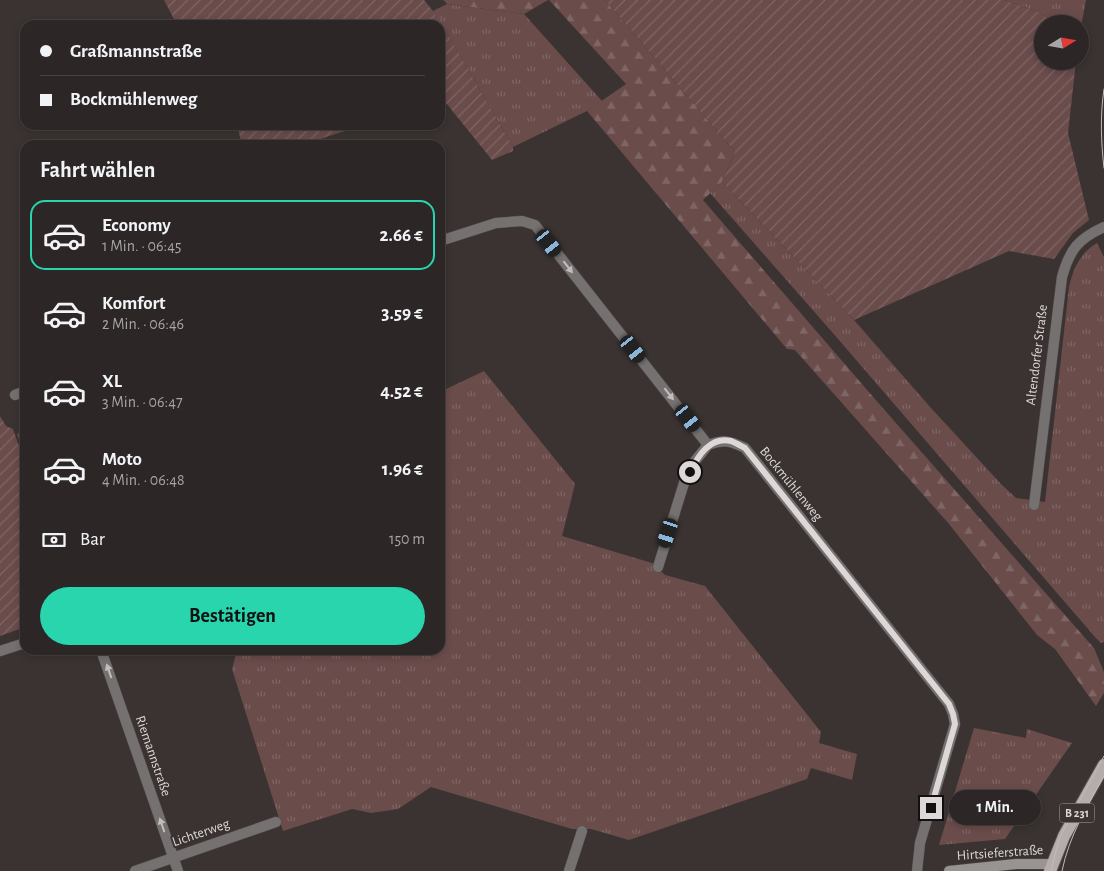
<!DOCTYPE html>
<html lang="de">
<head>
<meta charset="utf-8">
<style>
	:root { --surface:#2c2626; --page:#342e2e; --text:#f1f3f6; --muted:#a6a5a7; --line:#484343; --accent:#28d5ad }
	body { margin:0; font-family:"Alegreya Sans",sans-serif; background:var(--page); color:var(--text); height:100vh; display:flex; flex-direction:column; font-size:19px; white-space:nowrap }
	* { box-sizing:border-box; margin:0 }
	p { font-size:16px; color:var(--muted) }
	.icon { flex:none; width:28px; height:28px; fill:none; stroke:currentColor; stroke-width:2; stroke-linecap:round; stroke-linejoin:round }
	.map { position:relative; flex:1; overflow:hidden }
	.details { position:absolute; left:20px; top:140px; width:425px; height:515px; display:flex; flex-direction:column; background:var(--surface); border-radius:15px; box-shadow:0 2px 8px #0003,0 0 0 1px var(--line) }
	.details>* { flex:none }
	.guide { position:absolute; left:20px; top:20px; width:425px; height:110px; border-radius:15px; box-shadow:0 2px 8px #0003,0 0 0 1px var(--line); display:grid; align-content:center; height:110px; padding:0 20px; background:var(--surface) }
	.needle { width:32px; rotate:79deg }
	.tools { position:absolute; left:1034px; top:15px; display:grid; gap:10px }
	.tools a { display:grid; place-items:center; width:55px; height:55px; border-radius:50%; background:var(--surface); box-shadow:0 2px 8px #0003,0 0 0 1px var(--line); font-size:25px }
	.end { position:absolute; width:22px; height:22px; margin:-11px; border:6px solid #ddd8d7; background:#111; box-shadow:0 0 0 2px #111 }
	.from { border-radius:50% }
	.bubble { position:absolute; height:35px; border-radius:18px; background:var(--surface); box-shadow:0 2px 8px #0003,0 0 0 1px var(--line); font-size:16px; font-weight:600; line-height:35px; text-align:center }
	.car { position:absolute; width:15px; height:30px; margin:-15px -8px; border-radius:6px; box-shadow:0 0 4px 1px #0007; background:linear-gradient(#222 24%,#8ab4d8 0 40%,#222 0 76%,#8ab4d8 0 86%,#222 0) }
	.guide b { display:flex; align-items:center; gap:18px; height:48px; font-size:19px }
	.guide b+b { border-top:1px solid var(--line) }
	.guide i { width:12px; height:12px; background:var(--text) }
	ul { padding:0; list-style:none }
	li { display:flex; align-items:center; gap:15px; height:70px; margin:0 10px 8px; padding:0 10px; border:2px solid transparent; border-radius:15px }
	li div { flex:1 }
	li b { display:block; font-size:19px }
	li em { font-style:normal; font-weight:600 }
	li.current { border-color:var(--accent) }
	li>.icon { width:45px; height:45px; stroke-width:1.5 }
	h2 { padding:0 20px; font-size:22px; line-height:60px }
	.pay { display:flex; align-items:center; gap:12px; height:55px; padding:0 20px; font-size:19px }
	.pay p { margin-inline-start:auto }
	.button { display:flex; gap:10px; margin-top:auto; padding:10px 20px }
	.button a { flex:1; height:58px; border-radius:30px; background:var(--accent); color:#111; font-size:20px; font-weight:600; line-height:58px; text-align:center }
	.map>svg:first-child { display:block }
	.grass { fill:url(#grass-tufts) }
	.forest { fill:url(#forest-firs) }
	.garden { fill:url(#garden-furrows) }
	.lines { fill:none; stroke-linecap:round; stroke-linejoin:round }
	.minor-casing { stroke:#575150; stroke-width:11 }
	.secondary-casing { stroke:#575150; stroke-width:11 }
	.primary-casing { stroke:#575150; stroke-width:14 }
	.minor { stroke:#757171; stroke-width:10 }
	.secondary { stroke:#999392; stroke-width:10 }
	.primary { stroke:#b5adac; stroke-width:12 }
	.tram { stroke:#c0bbba; stroke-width:1 }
	.oneway { fill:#c3bebe }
	.route { stroke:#ddd8d7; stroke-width:6 }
	.labels { text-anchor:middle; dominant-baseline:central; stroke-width:4; stroke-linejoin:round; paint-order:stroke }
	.shield { fill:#3a3332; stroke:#aca6a6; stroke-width:1 }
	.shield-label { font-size:12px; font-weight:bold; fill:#ddd8d7 }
	.street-label { font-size:14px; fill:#ddd8d7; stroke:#3a3332 }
</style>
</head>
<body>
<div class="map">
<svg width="1104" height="871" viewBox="0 0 1104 871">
	<defs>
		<pattern id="grass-tufts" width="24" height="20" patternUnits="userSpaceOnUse" patternTransform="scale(1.25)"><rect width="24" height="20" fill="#6a4c4b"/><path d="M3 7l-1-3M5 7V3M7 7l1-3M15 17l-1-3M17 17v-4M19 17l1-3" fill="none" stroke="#7f6564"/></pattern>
		<pattern id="forest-firs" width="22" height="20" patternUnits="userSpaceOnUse" patternTransform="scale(1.25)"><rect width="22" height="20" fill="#6a4c4b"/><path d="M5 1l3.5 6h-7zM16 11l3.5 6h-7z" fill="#7f6564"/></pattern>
		<pattern id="garden-furrows" width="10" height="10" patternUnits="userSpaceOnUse" patternTransform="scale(1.25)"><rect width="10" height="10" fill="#6a4c4b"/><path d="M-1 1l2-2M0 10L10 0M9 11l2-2" fill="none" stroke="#7f6564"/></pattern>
	</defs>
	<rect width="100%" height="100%" fill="#3a3332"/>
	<!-- grass -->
	<path class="grass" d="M 1004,0 L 1086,0 L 1080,32 L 1080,24 L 1057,24 L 1039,12 Z
		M 447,4 L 524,14 L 602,101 L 587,111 L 513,147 L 449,36 L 433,11 Z
		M 722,182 L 854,320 L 931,408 L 1002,485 L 1016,498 L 1045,502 L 1069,287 C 1073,269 1080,253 1097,243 L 1104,257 L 1104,642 L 1101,643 L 1095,637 L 832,332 L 710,193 Z
		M 484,371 L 575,484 L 562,536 L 652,563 L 665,575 L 705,586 L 821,732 L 819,743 L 857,754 L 852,780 L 811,768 L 807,779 L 629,840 L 591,829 L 572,829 L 431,787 L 398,809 L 371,813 L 352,809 L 283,831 L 232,669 L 237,650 L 440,650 L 440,392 Z
		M 25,430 L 25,456 L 17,434 Z
		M 974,728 L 1026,738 L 1027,729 L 1072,743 L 1005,839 L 939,845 Z"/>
	<!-- forest -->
	<path class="forest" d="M 443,0 L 548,0 L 524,14 L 448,4 Z
		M 549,0 L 605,0 L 735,152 L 722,182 L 703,200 L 881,406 L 1094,648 L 1104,672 L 1104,693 L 1096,706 L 1055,649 L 1037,635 L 949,524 L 795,350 L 787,349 L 587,111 L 626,84 Z"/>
	<!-- garden -->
	<path class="garden" d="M 164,0 L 424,0 L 433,11 L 449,36 L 513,147 L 513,151 L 492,160 L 442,98 L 440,99 L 440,25 L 177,25 Z
		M 605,0 L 1004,0 L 1039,12 L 1057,24 L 1042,24 L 1042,61 L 1076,61 L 1068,133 L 1089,220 L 1073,233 L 1054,259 L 1009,251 L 854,320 L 722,182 L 735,152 Z
		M 237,125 L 363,125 L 302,145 L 242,145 Z
		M 0,416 L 6,426 L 13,429 L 25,463 L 25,627 L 0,636 Z"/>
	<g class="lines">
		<!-- minor casing -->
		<g class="minor-casing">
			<path id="minor" d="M 440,241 L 496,223 L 522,221 L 535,225 L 708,445 C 724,439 730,441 745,448 L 949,704 L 953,714 L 955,724 L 920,843 L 917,871
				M 15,395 L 25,391
				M 1034,505 L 1062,277 C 1070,249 1078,239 1104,227
				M 658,567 L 684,483 L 695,461 L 708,445
				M 101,650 L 178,871
				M 0,651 L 25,643
				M 135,871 L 276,822
				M 569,871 L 582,831"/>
		</g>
		<!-- secondary casing -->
		<g class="secondary-casing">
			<path id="secondary" d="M 949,871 L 1016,864 L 1053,864"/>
		</g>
		<!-- primary casing -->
		<g class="primary-casing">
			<path id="primary" d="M 1050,871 L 1064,836 L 1104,765"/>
		</g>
		<!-- minor -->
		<use href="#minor" class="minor"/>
		<!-- secondary -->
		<use href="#secondary" class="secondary"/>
		<!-- primary -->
		<use href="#primary" class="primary"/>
		<!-- tram -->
		<path class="tram" d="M 1104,89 C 1100,116 1101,142 1104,168
			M 1051,871 L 1058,843 L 1061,835 L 1104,756
			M 1062,871 C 1069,836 1087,807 1104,776"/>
	</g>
	<!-- one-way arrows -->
	<defs><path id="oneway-solid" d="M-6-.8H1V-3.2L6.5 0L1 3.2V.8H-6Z" transform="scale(1.25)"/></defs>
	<g class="oneway">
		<use href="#oneway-solid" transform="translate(568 267) rotate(52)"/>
		<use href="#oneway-solid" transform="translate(669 394) rotate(52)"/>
		<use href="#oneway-solid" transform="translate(109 671) rotate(-109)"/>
		<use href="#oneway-solid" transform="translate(162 825) rotate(-109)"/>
	</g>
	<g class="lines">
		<!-- route -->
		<path class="route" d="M 690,472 C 698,456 710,436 731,441 C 736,443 741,446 745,448 L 949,704 L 953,714 L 955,724 L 931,808"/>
	</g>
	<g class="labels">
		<!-- shield labels -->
		<rect class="shield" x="1059.5" y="803.5" width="35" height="19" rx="4"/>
		<g class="shield-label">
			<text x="1077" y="813">B 231</text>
		</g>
		<!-- street labels -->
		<g class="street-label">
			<text transform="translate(1037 355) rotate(-83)">Altendorfer Straße</text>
			<text transform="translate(791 484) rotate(51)">Bockmühlenweg</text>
			<text transform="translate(153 756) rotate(71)">Riemannstraße</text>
			<text transform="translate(201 833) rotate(-19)">Lichterweg</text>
			<text transform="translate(1000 853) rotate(-4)">Hirtsieferstraße</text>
		</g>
	</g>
</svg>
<div class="tools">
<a><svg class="needle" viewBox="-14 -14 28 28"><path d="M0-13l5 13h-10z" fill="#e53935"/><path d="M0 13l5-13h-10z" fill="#a6a5a7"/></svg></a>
</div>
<i class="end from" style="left:690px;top:472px"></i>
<i class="end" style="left:931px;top:808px"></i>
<div class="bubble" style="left:949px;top:790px;width:92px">1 Min.</div>
<i class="car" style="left:549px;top:243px;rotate:142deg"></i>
<i class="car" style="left:633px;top:349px;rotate:142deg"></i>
<i class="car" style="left:688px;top:418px;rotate:142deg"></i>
<i class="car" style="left:668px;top:533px;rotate:198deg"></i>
<div class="guide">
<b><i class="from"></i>Graßmannstraße</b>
<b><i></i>Bockmühlenweg</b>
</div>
<section class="details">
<h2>Fahrt wählen</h2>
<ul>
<li class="current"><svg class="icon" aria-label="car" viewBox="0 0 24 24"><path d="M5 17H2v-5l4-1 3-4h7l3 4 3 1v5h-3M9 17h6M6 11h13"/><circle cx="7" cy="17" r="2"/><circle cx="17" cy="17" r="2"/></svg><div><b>Economy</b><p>1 Min. · 06:45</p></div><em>2.66 €</em></li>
<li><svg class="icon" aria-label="car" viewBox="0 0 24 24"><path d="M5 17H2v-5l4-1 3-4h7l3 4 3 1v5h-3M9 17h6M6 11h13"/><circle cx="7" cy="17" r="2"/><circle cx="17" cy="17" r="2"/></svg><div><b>Komfort</b><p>2 Min. · 06:46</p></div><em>3.59 €</em></li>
<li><svg class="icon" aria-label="car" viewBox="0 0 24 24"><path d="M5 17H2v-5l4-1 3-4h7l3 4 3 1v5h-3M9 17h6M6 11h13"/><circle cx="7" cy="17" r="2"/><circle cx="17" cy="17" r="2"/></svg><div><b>XL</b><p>3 Min. · 06:47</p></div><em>4.52 €</em></li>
<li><svg class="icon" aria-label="car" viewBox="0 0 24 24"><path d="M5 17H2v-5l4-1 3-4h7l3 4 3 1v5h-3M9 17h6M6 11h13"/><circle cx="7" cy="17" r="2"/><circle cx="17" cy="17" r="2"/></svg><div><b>Moto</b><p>4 Min. · 06:48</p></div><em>1.96 €</em></li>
</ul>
<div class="pay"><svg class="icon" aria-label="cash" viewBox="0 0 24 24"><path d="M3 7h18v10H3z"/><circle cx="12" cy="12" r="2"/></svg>Bar<p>150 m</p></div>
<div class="button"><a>Bestätigen</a></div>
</section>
</div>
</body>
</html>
